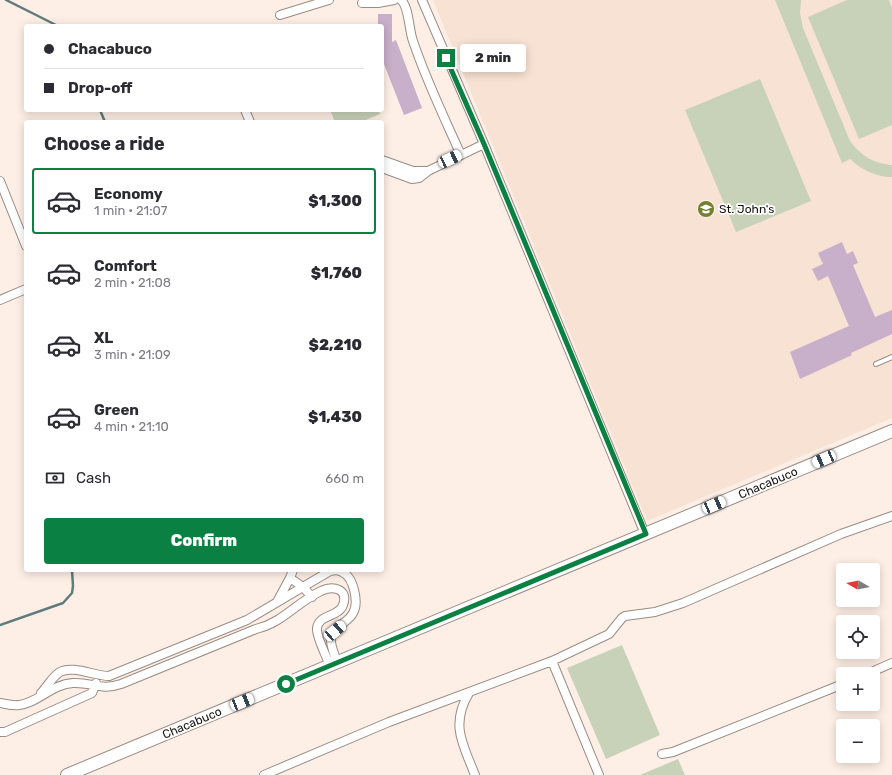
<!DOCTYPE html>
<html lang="en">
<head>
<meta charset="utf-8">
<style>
	:root { --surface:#fff; --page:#f2f2f3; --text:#2b2b33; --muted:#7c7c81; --line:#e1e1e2; --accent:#0b8043 }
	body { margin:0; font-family:Rubik,sans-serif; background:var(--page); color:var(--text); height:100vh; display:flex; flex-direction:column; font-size:15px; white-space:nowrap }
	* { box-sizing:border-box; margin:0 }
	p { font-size:13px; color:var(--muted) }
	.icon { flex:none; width:22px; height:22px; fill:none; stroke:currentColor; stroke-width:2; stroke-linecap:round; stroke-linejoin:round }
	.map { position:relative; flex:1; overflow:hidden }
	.drawer { position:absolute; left:24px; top:120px; width:360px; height:452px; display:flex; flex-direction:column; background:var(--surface); border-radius:4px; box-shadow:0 2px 10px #0003 }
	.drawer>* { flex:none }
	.banner { position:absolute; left:24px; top:24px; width:360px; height:88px; border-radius:4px; box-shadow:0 2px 10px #0003; display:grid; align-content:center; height:88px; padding:0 20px; background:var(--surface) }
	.needle { width:26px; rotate:279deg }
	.fabs { position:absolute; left:836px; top:563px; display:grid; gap:8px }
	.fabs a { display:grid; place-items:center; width:44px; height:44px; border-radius:4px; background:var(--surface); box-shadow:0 2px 10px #0003; font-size:20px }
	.end { position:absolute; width:18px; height:18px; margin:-9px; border:5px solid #0b8043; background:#fff; box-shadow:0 0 0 2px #fff }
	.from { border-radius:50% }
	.bubble { position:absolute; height:28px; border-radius:4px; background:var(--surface); box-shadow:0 2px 10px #0003; font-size:13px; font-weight:800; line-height:28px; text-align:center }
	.car { position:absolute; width:12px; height:24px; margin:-12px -6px; border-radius:5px; box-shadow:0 0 3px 1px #0007; background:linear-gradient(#fff 24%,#345 0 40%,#fff 0 76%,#345 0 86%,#fff 0) }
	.banner b { display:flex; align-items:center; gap:14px; height:38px; font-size:15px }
	.banner b+b { border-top:1px solid var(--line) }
	.banner i { width:10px; height:10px; background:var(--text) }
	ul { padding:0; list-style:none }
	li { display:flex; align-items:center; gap:12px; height:66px; margin:0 8px 6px; padding:0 12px; border:2px solid transparent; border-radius:4px }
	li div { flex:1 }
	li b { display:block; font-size:15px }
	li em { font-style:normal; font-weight:800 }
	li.on { border-color:var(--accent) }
	li>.icon { width:36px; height:36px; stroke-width:1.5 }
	h2 { padding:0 20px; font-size:18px; line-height:48px }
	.pay { display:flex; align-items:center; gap:10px; height:44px; padding:0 20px; font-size:15px }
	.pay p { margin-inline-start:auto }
	.button { display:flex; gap:8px; margin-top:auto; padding:8px 20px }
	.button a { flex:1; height:46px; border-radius:4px; background:var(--accent); color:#fff; font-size:16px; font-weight:800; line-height:46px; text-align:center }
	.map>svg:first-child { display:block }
	.built { fill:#f7e2d3 }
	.green { fill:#c8d2b8 }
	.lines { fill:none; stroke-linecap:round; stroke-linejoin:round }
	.stream { stroke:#5f7c7d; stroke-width:2.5 }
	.building { fill:#c8afca }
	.lane-casing { stroke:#9a8c83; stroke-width:6 }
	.street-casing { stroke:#9a8c83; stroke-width:10 }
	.secondary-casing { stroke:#9a8c83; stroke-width:14 }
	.lane { stroke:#fff; stroke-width:4 }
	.street { stroke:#fff; stroke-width:8 }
	.secondary { stroke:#fff; stroke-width:12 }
	.route { stroke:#0b8043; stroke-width:5 }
	.labels { text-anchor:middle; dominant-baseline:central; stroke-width:3.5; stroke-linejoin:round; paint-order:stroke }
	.poi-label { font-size:12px; fill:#17120f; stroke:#fff; text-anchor:start }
	.street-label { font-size:12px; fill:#17120f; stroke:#fff }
</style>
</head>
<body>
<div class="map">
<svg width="892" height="775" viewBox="0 0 892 775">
	<rect width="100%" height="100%" fill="#feefe6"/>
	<!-- built -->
	<path class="built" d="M 433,0 L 892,0 L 892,418 L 647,521 Z"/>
	<!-- green -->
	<path class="green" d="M 775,0 L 801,0 L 800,13 L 803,28 L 850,141 C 860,155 874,164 892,165 L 892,177 C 876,177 862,170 850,159 L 842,163 Z
		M 847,0 L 889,0 L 892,8 L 892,125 L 859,139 L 808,17 Z
		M 760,79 L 811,201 L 736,232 L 685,110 Z
		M 330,110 L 379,110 L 380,114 L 361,122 L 335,122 Z
		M 622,645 L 660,735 L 606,759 L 567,668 Z
		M 678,759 L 685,775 L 640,775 Z"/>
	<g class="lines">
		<!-- stream -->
		<path class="stream" d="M 6,0 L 58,26
			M 100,110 L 105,122
			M 0,625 L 63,603 L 72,593 L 73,586 L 72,570"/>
	</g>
	<!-- building -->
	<path class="building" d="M 378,14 L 392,14 L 392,42 L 396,40 L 422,108 L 404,115 L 382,59 L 382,26 L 378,26 Z
		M 842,242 L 847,254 L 853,251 L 858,263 L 853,265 L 875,317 L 892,310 L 892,334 L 851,353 L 852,355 L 800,379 L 790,352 L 849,326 L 828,276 L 818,281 L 812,269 L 823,264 L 818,253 Z"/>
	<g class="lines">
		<!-- lane casing -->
		<g class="lane-casing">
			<path id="lane" d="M 876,364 L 892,357"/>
		</g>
		<!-- street casing -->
		<g class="street-casing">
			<path id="street" d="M 401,0 C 409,6 409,31 413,41 C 426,80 444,117 461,155
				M 422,0 L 484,144 L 645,534
				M 362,3 L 378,3 L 394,0
				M 280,15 L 329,0
				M 245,110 L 250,122
				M 382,160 L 413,171 L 428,171 L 419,178 L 412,179 L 382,168
				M 428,171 L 484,144
				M 0,181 L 26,246
				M 0,300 L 26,289
				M 290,578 L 293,570
				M 277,602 L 290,578 L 303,587 L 312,597
				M 552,661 L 599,775
				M 867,674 L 892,663
				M 41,693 C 47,687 52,677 60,672 C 72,665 95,676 109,676 L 247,620 L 330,571 C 334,570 339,570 342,572 C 354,577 359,603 353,613 C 349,622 335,626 331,635 C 329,643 335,655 337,663
				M 469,693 C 450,725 463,744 475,775
				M 0,703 C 6,704 13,706 19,705 C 38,703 52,684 73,683 C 92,682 101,691 121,684 L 256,629 C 284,622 297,602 321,591 C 333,585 349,589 343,605 C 339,617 319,614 317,628 C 316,637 327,657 330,666
				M 0,732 L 5,732 L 92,693 L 96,683
				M 662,754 L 673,752 L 843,684
				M 264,775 L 389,722 L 552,661 L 609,634 L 622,618 L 625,616 L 655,612 L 683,603 L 841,534 L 892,516"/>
		</g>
		<!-- secondary casing -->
		<g class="secondary-casing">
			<path id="secondary" d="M 67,775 L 892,431"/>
		</g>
		<!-- lane -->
		<use href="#lane" class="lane"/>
		<!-- street -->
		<use href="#street" class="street"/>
		<!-- secondary -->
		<use href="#secondary" class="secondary"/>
	</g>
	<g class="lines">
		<!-- route -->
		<path class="route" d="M 286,684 L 646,534 L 484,144 L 446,58"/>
	</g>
	<!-- icons -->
	<defs>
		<g id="university-disc" transform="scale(0.9)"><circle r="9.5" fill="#74802d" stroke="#fff"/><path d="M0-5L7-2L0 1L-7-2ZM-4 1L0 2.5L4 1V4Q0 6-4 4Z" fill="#fff"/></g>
	</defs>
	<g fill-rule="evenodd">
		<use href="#university-disc" x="706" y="209"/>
	</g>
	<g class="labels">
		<!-- poi labels -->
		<g class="poi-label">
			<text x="719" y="209">St. John's</text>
		</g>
		<!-- street labels -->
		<g class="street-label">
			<text transform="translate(768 483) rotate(-23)">Chacabuco</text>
			<text transform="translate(192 723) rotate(-23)">Chacabuco</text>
		</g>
	</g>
</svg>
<div class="fabs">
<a><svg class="needle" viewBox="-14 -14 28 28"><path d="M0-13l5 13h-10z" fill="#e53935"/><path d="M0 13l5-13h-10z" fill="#7c7c81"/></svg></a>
<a><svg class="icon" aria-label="locate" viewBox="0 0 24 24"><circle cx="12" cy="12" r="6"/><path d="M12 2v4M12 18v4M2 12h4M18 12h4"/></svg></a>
<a>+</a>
<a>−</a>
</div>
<i class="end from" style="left:286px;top:684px"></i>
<i class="end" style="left:446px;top:58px"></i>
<div class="bubble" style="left:460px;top:44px;width:66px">2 min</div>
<i class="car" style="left:450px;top:159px;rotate:65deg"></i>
<i class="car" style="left:824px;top:459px;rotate:247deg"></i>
<i class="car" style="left:714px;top:505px;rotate:67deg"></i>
<i class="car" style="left:335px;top:631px;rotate:49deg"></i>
<i class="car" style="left:242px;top:702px;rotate:68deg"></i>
<div class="banner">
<b><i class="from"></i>Chacabuco</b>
<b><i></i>Drop-off</b>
</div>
<section class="drawer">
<h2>Choose a ride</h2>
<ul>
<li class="on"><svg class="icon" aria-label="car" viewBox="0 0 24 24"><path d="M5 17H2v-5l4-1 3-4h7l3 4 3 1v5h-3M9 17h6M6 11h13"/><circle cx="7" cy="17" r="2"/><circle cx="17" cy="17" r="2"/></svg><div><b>Economy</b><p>1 min · 21:07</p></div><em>$1,300</em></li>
<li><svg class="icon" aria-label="car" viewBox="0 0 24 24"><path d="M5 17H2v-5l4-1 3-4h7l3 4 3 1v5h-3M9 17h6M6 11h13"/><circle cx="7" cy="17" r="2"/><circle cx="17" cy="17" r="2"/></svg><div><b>Comfort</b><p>2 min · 21:08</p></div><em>$1,760</em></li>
<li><svg class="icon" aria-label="car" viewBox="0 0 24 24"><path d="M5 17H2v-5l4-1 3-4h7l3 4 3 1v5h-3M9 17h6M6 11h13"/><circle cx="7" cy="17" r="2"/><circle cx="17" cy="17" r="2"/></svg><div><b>XL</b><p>3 min · 21:09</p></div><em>$2,210</em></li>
<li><svg class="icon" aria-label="car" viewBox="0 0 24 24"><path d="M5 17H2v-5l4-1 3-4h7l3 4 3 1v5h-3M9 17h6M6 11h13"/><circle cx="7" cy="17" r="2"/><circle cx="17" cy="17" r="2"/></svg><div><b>Green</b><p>4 min · 21:10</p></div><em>$1,430</em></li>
</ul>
<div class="pay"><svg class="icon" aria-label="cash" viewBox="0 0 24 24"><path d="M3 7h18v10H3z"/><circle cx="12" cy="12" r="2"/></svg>Cash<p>660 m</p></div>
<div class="button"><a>Confirm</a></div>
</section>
</div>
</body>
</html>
